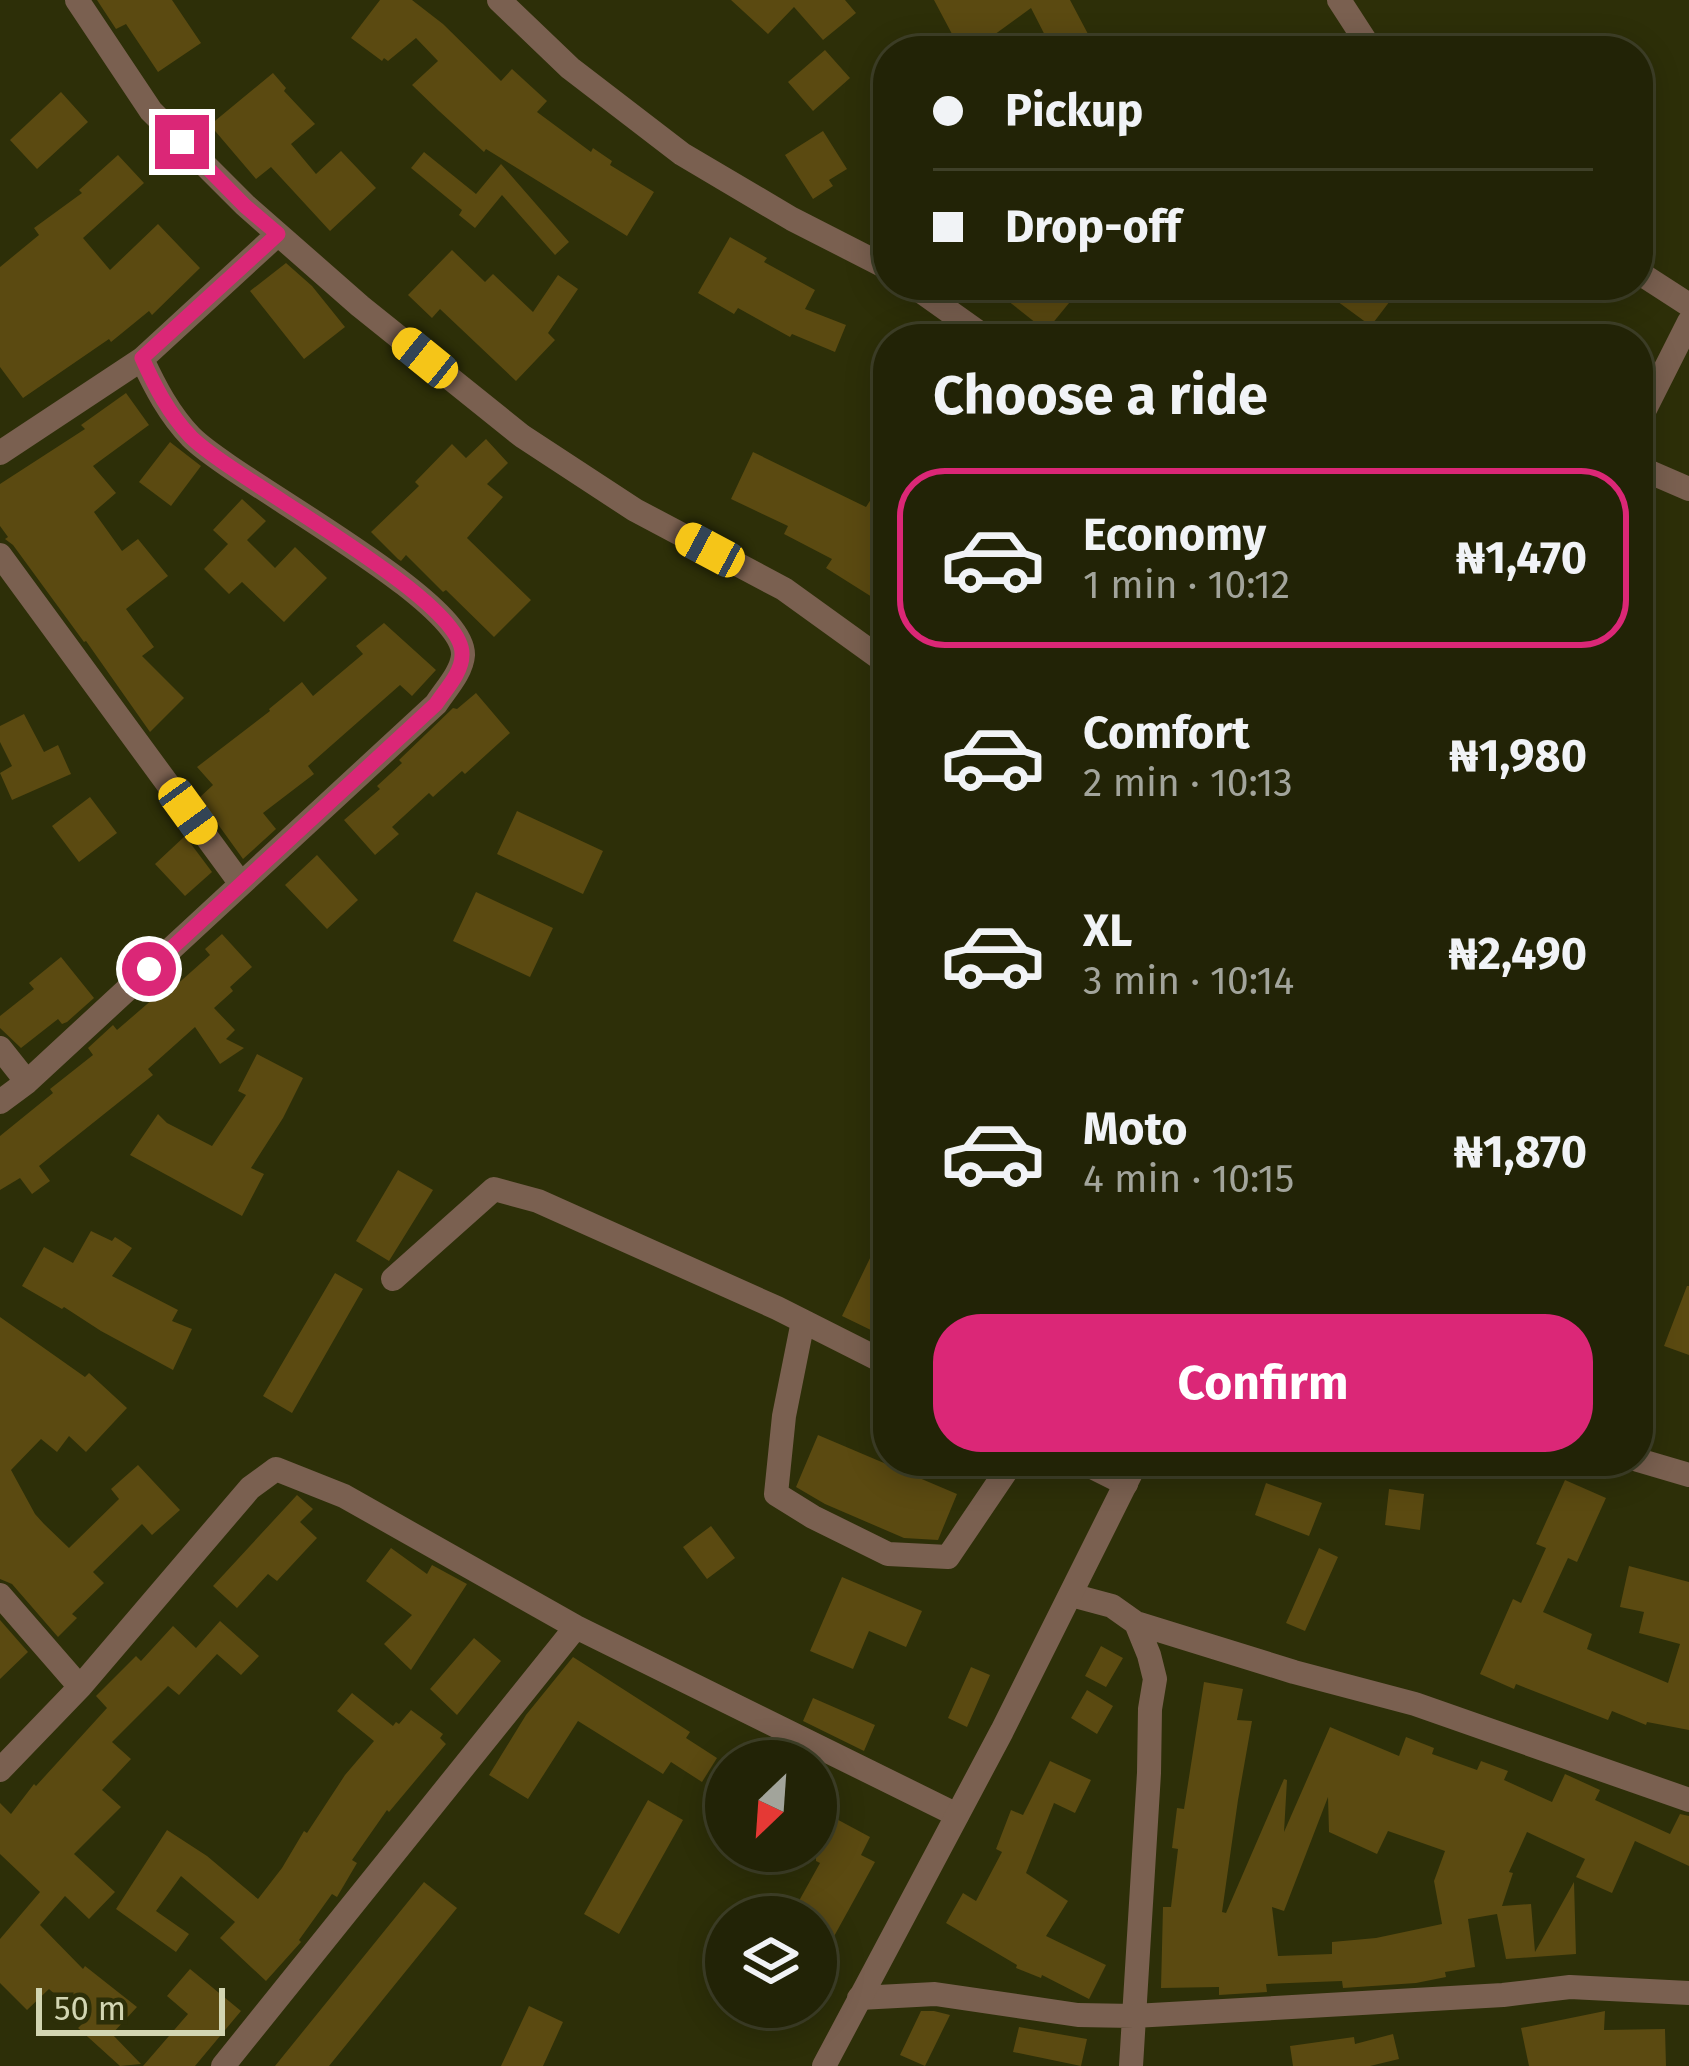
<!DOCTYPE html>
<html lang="en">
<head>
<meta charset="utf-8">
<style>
	:root { --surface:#222306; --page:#2a2b10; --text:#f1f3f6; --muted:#a2a49b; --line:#3f4028; --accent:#db2777 }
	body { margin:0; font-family:"Fira Sans",sans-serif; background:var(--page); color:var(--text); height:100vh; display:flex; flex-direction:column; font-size:45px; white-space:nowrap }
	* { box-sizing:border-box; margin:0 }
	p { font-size:39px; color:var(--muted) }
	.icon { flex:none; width:66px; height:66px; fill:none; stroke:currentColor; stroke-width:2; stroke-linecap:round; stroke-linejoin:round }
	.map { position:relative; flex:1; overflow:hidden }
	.details { position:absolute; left:873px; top:324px; width:780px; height:1152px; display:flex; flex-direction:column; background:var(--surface); border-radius:48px; box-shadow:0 6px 30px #0003,0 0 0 3px var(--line) }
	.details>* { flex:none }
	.banner { position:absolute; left:873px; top:36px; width:780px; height:264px; border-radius:48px; box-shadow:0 6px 30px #0003,0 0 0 3px var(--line); display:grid; align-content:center; height:264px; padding:0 60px; background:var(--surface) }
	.needle { width:78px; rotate:205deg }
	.tools { position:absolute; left:705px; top:1740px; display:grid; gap:24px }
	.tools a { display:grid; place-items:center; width:132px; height:132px; border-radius:50%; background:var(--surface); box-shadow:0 6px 30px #0003,0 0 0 3px var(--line); font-size:60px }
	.scale { position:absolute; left:36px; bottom:30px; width:189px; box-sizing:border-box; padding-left:12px; border:6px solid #d2d5b2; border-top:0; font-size:33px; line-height:42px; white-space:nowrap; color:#d2d5b2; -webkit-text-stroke:9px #2d2f08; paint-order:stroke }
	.end { position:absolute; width:54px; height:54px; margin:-27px; border:15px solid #db2777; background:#fff; box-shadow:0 0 0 6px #fff }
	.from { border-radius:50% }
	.car { position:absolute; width:36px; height:72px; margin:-36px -18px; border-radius:15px; box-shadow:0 0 9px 3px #0007; background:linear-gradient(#f5c518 24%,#345 0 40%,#f5c518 0 76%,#345 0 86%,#f5c518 0) }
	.banner b { display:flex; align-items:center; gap:42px; height:114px; font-size:45px }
	.banner b+b { border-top:3px solid var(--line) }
	.banner i { width:30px; height:30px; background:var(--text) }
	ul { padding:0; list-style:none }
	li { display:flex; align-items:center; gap:36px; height:180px; margin:0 24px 18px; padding:0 36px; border:6px solid transparent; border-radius:48px }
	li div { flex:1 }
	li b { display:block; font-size:45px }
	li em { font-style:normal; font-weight:700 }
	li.on { border-color:var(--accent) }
	li>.icon { width:108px; height:108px; stroke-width:1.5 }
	h2 { padding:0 60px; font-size:54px; line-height:144px }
	.cta { display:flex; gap:24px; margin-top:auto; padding:24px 60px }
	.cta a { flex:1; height:138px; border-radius:48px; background:var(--accent); color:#fff; font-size:48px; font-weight:700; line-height:138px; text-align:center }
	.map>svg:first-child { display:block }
	.building { fill:#5b4a11; fill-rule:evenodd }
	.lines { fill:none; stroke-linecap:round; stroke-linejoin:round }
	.minor { stroke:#7a6050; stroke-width:24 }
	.tertiary { stroke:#7a6050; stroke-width:24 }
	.route { stroke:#db2777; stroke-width:15 }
</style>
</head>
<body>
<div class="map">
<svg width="1689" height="2066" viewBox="0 0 1689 2066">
	<rect width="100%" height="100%" fill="#2d2f08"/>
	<!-- building -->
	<path class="building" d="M 97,0 L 172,0 L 201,43 L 158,72 L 126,24 L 116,29 Z
		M 380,0 L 412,0 L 443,24 L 501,81 L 512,69 L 547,101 L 537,112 L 591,152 L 593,148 L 612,161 L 610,165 L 654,192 L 627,236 L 486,149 L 484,152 L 439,111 L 412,85 L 438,61 L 416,38 L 388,61 L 384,58 L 382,61 L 351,38 Z
		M 731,0 L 845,0 L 856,13 L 823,40 L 794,7 L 768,34 Z
		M 934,0 L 1070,0 L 1097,51 L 1053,51 L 1031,8 L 987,40 L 967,51 L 961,51 Z
		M 825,50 L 850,78 L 813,111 L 788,82 Z
		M 273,73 L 286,88 L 284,91 L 315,124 L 291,144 L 316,174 L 341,151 L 376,188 L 330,231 L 271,167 L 256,179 L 210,125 Z
		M 61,92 L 88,122 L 37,169 L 10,140 Z
		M 823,131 L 847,169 L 829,180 L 833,186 L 813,199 L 785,155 Z
		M 424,152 L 476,194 L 501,164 L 569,242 L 555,255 L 502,195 L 475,228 L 459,215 L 462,210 L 411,168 Z
		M 118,155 L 144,183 L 83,238 L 110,270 L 158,224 L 200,268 L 152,315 L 149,311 L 111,342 L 109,339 L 23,398 L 0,367 L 0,267 L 39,235 L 34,228 L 82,193 L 79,190 Z
		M 730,237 L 767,258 L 764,262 L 815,290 L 805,309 L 846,325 L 835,352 L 792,334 L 790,337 L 738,308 L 734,314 L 698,293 Z
		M 452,250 L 485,282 L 493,274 L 533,312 L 558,275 L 578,289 L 548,333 L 555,340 L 516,381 L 440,309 L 432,318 L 408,295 Z
		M 286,263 L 312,286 L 345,327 L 304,359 L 250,291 Z
		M 988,285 L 1084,285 L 1046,331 Z
		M 1315,285 L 1402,285 L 1371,326 Z
		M 126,393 L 149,425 L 93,466 L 116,493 L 94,512 L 122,551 L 138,539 L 168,576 L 126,609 L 154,647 L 142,656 L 184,698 L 150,732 L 86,641 L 84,642 L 13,545 L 5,539 L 8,537 L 0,526 L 0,484 L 85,429 L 81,425 Z
		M 486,439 L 508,463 L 487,484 L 503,497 L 467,538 L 531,600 L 494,637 L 446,590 L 443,592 L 406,555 L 401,561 L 398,559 L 371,532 L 419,486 L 415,482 L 452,444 L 466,458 Z
		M 170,442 L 201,466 L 171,506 L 139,482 Z
		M 753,452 L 866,507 L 888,473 L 888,573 L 872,597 L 826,568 L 832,559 L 784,534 L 788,526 L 731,499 Z
		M 242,499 L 266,521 L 247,540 L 275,568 L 295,547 L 327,578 L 284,622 L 242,582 L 229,594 L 204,569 L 228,544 L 213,530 Z
		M 384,623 L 436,670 L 412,696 L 400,685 L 308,766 L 314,774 L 263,813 L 276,829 L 243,859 L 199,798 L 213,785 L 197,767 L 270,711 L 269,709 L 302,682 L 313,696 L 363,654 L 356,646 Z
		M 476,693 L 510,733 L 465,774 L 462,771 L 433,797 L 429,793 L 392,827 L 399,834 L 375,855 L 344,820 L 380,789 L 377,786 L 402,763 L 399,760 L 453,708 L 457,709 Z
		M 24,714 L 44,752 L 58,745 L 71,774 L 12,800 L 0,773 L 12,766 L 0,742 L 0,726 Z
		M 90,797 L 117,833 L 79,862 L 52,826 Z
		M 517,811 L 603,851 L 583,894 L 497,854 Z
		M 185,836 L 212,872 L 185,896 L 155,864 Z
		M 317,855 L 358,900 L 327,929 L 285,885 Z
		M 476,892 L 553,928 L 530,977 L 453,941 Z
		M 222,934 L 252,967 L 230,987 L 233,991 L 214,1008 L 235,1030 L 226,1039 L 244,1048 L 220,1064 L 195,1027 L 148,1069 L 153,1075 L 39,1166 L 50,1181 L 32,1194 L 20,1178 L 0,1190 L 0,1136 L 53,1093 L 50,1089 L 93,1055 L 88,1048 L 113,1025 L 117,1030 L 161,992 L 164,996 L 210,955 L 205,949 Z
		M 61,957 L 94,998 L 67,1022 L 62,1024 L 58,1019 L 21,1048 L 0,1028 L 0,1016 L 34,989 L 29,983 Z
		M 257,1054 L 303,1078 L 283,1118 L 251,1168 L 264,1174 L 242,1216 L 130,1155 L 158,1114 L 167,1123 L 212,1146 L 246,1095 L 238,1091 Z
		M 398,1170 L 433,1190 L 389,1261 L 356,1241 Z
		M 888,1221 L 888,1305 L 875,1332 L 842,1316 Z
		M 91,1231 L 112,1241 L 115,1237 L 132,1248 L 112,1276 L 178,1310 L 172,1321 L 192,1329 L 173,1370 L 101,1331 L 64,1307 L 62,1309 L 22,1286 L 44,1247 L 73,1263 Z
		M 335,1273 L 363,1289 L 292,1413 L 263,1396 Z
		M 1687,1286 L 1689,1286 L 1689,1355 L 1664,1346 Z
		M 0,1317 L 85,1377 L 89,1373 L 127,1408 L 86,1452 L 69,1436 L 57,1452 L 41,1439 L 11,1470 L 35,1514 L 44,1524 L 69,1548 L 119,1499 L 111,1489 L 138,1465 L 180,1510 L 152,1535 L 142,1524 L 93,1572 L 104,1583 L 72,1614 L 77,1618 L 58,1637 L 12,1584 L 0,1579 Z
		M 818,1435 L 957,1494 L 938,1540 L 904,1538 L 825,1504 L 796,1487 Z
		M 1565,1480 L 1606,1498 L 1577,1562 L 1568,1558 L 1543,1612 L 1592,1634 L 1587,1649 L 1668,1683 L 1680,1644 L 1639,1633 L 1644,1612 L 1620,1607 L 1629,1566 L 1689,1582 L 1689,1730 L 1647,1722 L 1646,1725 L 1612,1711 L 1608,1720 L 1516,1684 L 1514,1689 L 1480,1674 L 1513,1599 L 1521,1603 L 1546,1548 L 1536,1544 Z
		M 1266,1483 L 1322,1503 L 1309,1536 L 1255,1515 Z
		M 1389,1489 L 1424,1494 L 1420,1530 L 1385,1525 Z
		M 297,1495 L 313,1509 L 300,1522 L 317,1538 L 277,1581 L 268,1574 L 237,1608 L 213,1586 Z
		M 711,1526 L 735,1558 L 707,1579 L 683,1547 Z
		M 391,1548 L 427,1574 L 432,1565 L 467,1584 L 411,1670 L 384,1644 L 412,1615 L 366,1581 Z
		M 1319,1548 L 1338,1557 L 1305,1631 L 1286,1623 Z
		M 842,1577 L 922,1611 L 906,1647 L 869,1631 L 853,1669 L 810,1651 Z
		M 0,1620 L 28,1652 L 0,1679 Z
		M 220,1621 L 259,1656 L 241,1675 L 217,1654 L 179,1695 L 168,1686 L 112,1742 L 131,1759 L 102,1790 L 121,1807 L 74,1854 L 115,1892 L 89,1919 L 65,1896 L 40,1925 L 83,1969 L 85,1966 L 137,2007 L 112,2034 L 141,2064 L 120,2066 L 78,2028 L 85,2021 L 49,1989 L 27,2010 L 0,1983 L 0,1939 L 40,1892 L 0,1854 L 0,1803 L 11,1814 L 34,1784 L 36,1786 L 107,1708 L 96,1696 L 136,1656 L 141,1661 L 173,1626 L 196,1648 Z
		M 474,1638 L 501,1661 L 457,1715 L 430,1689 Z
		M 1101,1646 L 1123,1658 L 1106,1687 L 1085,1676 Z
		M 573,1657 L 690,1732 L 686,1738 L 717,1758 L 702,1782 L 671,1762 L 663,1774 L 578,1721 L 528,1799 L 489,1775 L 526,1715 Z
		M 971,1667 L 990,1675 L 967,1727 L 948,1718 Z
		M 1204,1682 L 1243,1689 L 1237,1720 L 1252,1721 L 1238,1800 L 1222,1912 L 1226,1913 L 1284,1779 L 1287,1780 L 1284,1832 L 1330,1727 L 1399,1756 L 1406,1737 L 1434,1748 L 1432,1754 L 1477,1770 L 1481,1761 L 1508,1771 L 1504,1780 L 1552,1802 L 1565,1774 L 1600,1790 L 1595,1800 L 1670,1834 L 1680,1814 L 1689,1816 L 1689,1866 L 1635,1841 L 1612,1893 L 1576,1877 L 1585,1859 L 1527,1832 L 1509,1872 L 1513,1873 L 1502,1906 L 1531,1904 L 1535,1952 L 1574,1882 L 1576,1954 L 1506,1959 L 1497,1914 L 1468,1919 L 1475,1967 L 1445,1972 L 1446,1977 L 1416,1983 L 1343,1988 L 1342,1981 L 1266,1984 L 1267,1992 L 1219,1995 L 1219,1987 L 1161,1988 L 1163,1907 L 1171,1907 L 1178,1849 L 1172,1848 L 1177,1808 L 1184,1809 ZM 1328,1797 L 1329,1832 L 1377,1854 L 1388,1831 L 1445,1851 L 1434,1881 L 1442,1924 L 1376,1938 L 1332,1942 L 1332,1954 L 1278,1956 L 1272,1907 L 1284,1911 Z
		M 1087,1690 L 1113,1706 L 1097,1734 L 1071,1718 Z
		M 352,1693 L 393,1726 L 396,1722 L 399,1724 L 411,1710 L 443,1734 L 440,1738 L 446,1744 L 389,1812 L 387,1810 L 352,1860 L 357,1863 L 337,1897 L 332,1894 L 299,1940 L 301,1942 L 266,1981 L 220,1938 L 235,1922 L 181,1876 L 156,1911 L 189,1934 L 176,1952 L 116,1909 L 167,1830 L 207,1856 L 258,1899 L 282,1868 L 304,1831 L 307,1833 L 345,1775 L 374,1741 L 337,1711 Z
		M 813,1698 L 875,1725 L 864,1751 L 803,1721 Z
		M 1050,1761 L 1091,1780 L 1075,1813 L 1054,1803 L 1026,1873 L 1068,1901 L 1046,1936 L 1106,1965 L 1089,1999 L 1042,1975 L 1041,1978 L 1016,1968 L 1017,1965 L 946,1923 L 963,1893 L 976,1901 L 1002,1852 L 996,1849 L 1011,1810 L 1023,1815 Z
		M 648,1800 L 683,1820 L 619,1934 L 584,1914 Z
		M 816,1808 L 870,1837 L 861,1855 L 875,1862 L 816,1969 L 816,1917 L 790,1917 L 820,1863 L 816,1861 Z
		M 424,1882 L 457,1908 L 329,2066 L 275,2066 Z
		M 190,1969 L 241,2011 L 195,2066 L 143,2066 L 188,2014 L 167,1996 Z
		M 529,2006 L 563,2022 L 543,2066 L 501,2066 Z
		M 921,2011 L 934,2011 L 950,2015 L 925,2066 L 900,2055 Z
		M 1605,2011 L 1604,2030 L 1665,2029 L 1666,2066 L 1529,2066 L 1521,2028 Z
		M 1019,2027 L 1087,2039 L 1081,2066 L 1013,2052 Z
		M 1393,2034 L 1399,2059 L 1370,2066 L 1293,2066 L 1290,2046 L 1354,2037 L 1355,2044 Z"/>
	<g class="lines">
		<!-- minor -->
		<path class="minor" d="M 77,0 L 151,111 L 245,205 L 360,306 L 522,436 L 635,510 L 784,589 L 888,664
			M 499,0 L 570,68 L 682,154 L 792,219 L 888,268
			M 1339,0 L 1372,51
			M 1638,272 L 1689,305
			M 912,285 L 988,339
			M 0,453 L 142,359 L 278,234
			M 1638,467 L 1689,489
			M 0,555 L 241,884
			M 0,1048 L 27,1082
			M 0,1102 L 27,1082 L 436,704 C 445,690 462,672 463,655 C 465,599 235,481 191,437 C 169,414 155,387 142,359
			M 393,1279 L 494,1189 L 538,1201 L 777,1308 L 888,1364
			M 803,1321 L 784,1416 L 776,1494 L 813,1517 L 888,1554 L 948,1557 L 1013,1461
			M 1638,1460 L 1689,1475
			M 1080,1461 L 1126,1484
			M 0,1595 L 80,1687
			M 1071,1595 L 1112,1606 L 1136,1623 L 1149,1655 L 1155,1679 L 1150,1709 L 1149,1773 L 1131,2066
			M 1136,1623 L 1294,1672 L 1415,1704 L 1689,1800
			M 0,1770 L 80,1687 L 250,1488 L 276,1469 L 344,1496 L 576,1627 L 957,1815
			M 859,1998 L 935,1994 L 1078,2015 L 1134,2016 L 1503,1995 L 1570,1987 L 1689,1993
			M 223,2066 L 576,1627"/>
		<!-- tertiary -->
		<path class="tertiary" d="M 1638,423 L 1689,322
			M 824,2066 L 1002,1731 L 1137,1461"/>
	</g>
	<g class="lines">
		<!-- route -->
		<path class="route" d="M 149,969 L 436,704 C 445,690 462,673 462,655 C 465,599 235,481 191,437 C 169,414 155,387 142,358 L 278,234 L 245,206 L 182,142"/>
	</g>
</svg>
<div class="tools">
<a><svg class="needle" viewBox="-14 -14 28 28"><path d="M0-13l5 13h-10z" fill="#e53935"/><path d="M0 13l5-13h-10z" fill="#a2a49b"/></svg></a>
<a><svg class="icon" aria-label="layers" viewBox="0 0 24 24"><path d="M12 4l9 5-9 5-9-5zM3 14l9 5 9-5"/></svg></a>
</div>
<div class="scale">50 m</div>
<i class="end from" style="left:149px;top:969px"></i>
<i class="end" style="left:182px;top:142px"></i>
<i class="car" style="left:425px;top:358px;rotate:309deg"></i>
<i class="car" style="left:710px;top:550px;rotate:298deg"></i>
<i class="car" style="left:188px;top:811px;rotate:144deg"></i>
<div class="banner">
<b><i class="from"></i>Pickup</b>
<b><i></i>Drop-off</b>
</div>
<section class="details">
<h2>Choose a ride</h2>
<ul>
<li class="on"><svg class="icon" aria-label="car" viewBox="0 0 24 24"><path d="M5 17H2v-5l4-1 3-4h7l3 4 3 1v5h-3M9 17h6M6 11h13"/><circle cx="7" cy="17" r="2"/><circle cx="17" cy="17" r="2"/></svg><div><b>Economy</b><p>1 min · 10:12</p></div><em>₦1,470</em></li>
<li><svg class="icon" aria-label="car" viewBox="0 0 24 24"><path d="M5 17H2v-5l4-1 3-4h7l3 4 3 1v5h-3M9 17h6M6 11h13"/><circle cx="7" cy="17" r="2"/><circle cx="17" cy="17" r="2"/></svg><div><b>Comfort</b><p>2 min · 10:13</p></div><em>₦1,980</em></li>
<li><svg class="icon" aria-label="car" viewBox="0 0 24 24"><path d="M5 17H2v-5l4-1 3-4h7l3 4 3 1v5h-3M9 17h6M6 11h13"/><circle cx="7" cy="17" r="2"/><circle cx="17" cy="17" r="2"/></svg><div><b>XL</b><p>3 min · 10:14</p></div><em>₦2,490</em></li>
<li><svg class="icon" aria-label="car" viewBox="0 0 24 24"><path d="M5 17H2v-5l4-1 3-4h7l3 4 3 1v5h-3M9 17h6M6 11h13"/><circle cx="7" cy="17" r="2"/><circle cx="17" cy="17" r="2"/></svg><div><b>Moto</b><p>4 min · 10:15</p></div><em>₦1,870</em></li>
</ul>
<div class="cta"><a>Confirm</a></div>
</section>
</div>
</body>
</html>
